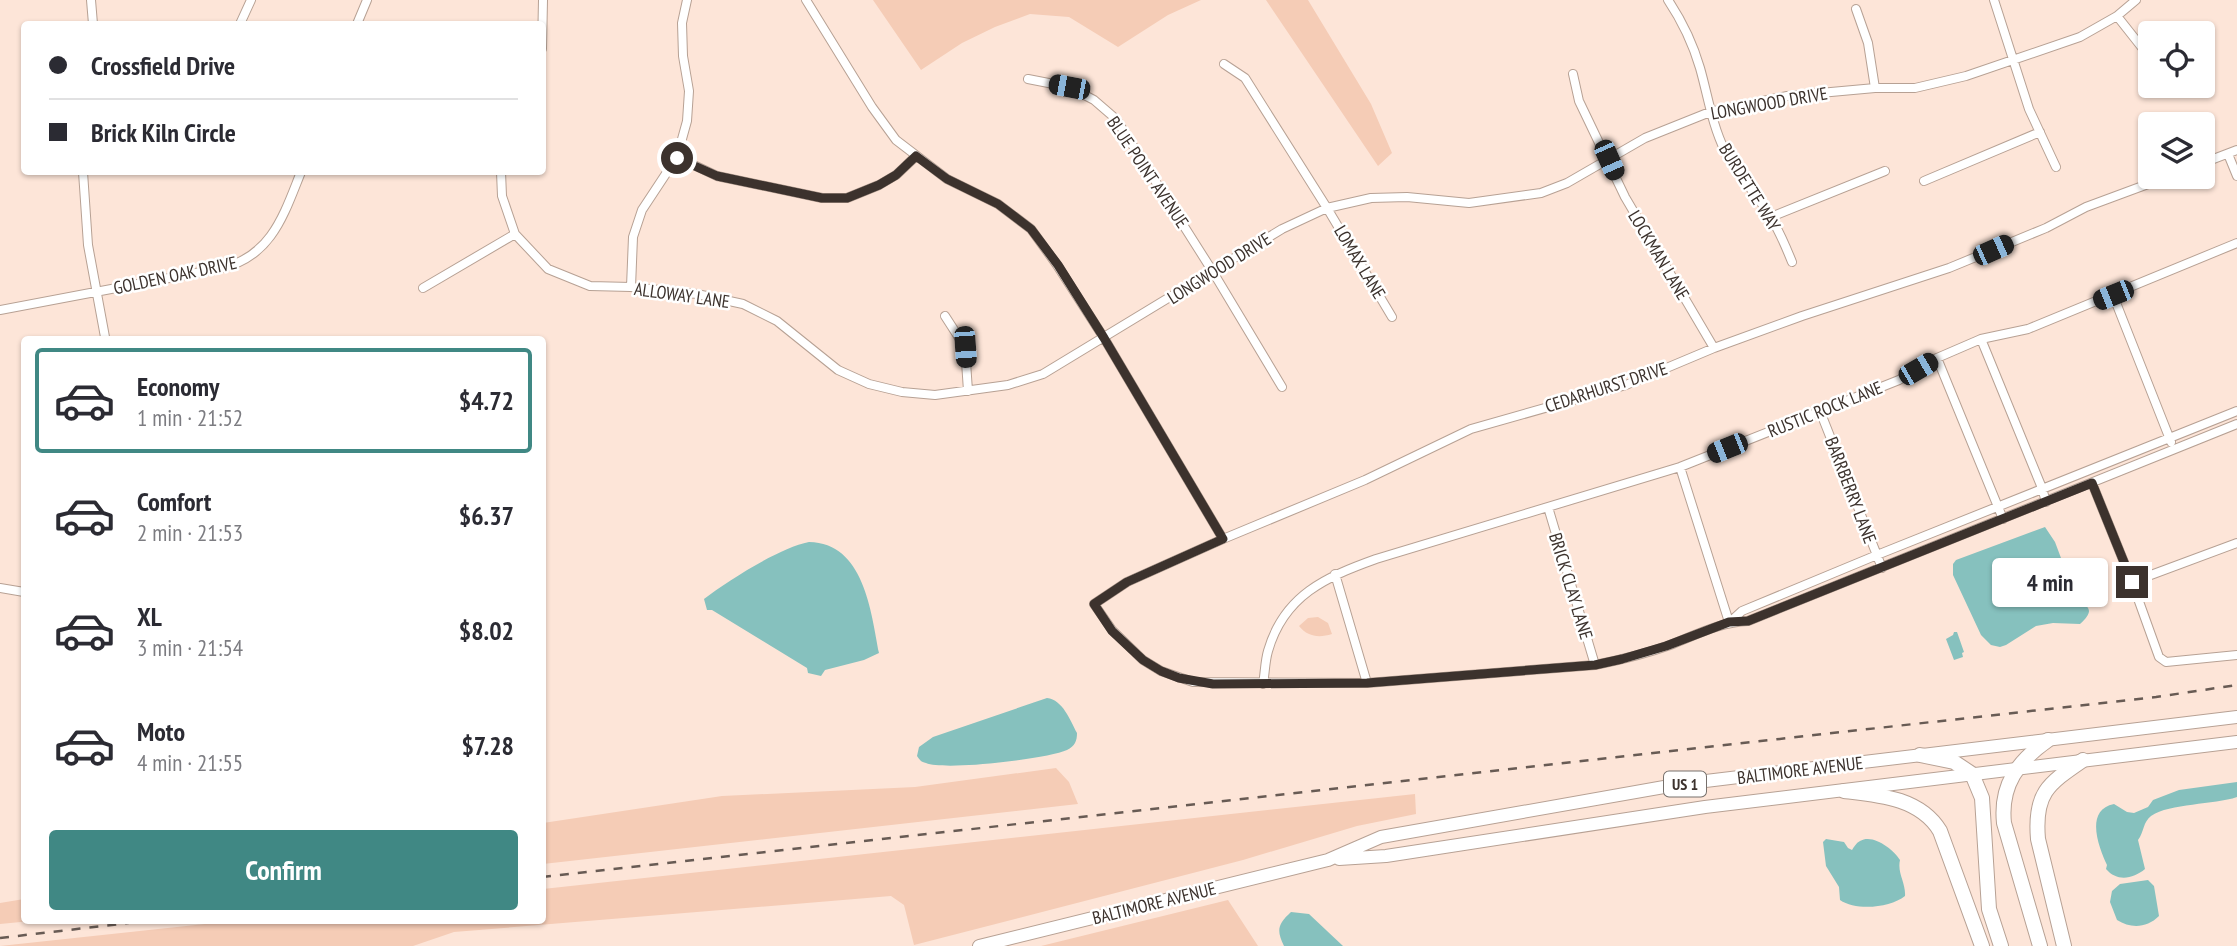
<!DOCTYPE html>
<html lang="en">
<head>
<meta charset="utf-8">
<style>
	:root { --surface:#fff; --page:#f2f2f3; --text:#2b2b33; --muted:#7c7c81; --line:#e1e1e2; --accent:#408884 }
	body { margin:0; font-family:"PT Sans Narrow",sans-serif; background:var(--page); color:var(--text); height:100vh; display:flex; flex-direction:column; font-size:26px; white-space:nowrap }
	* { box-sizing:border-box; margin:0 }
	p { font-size:23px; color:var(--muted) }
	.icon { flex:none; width:38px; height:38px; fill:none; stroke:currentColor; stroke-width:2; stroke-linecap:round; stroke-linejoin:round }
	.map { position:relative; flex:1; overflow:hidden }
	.panel { position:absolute; left:21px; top:336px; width:525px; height:588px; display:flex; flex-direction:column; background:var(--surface); border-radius:7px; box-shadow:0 2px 5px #0004 }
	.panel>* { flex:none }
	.guide { position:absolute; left:21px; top:21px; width:525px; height:154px; border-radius:7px; box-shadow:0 2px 5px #0004; display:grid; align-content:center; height:154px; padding:0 28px; background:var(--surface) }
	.tools { position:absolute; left:2138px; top:21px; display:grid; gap:14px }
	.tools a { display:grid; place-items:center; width:77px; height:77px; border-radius:7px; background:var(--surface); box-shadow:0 2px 5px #0004; font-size:35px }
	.end { position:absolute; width:32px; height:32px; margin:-16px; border:9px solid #3c322d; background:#fff; box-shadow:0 0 0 4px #fff }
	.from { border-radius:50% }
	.bubble { position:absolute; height:49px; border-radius:7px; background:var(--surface); box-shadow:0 2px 5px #0004; font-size:23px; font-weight:600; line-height:49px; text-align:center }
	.car { position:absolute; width:21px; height:42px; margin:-21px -10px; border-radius:9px; box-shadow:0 0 5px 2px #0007; background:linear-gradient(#222 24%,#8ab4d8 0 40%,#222 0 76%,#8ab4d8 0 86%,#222 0) }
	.guide b { display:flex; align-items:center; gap:24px; height:66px; font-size:26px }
	.guide b+b { border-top:2px solid var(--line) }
	.guide i { width:18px; height:18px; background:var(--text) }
	ul { padding:12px 0 0; list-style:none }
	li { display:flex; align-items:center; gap:21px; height:105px; margin:0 14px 10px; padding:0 14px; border:4px solid transparent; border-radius:7px }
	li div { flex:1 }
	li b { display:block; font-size:26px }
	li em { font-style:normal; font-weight:600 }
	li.selected { border-color:var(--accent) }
	li>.icon { width:63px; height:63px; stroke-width:1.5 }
	.cta { display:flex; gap:14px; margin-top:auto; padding:14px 28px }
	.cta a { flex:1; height:80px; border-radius:7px; background:var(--accent); color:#fff; font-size:28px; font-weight:600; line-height:80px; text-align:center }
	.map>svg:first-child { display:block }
	.green { fill:#f5ccb6 }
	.water { fill:#86c1be }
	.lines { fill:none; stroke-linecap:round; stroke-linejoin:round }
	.minor-casing { stroke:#b7a194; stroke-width:10 }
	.primary-casing { stroke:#b7a194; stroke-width:14 }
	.motorway-casing { stroke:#b7a194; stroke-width:16 }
	.minor { stroke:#fff; stroke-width:8 }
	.primary { stroke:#fff; stroke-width:12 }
	.motorway { stroke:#fff; stroke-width:14 }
	.rail { stroke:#685b54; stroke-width:2.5; stroke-dasharray:9 9; stroke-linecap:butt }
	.route { stroke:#3c322d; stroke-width:9 }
	.labels { text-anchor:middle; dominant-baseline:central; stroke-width:5; stroke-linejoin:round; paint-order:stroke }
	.shield { fill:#fff; stroke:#76706c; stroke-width:2 }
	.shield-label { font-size:16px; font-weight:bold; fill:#3c322d }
	.street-label { font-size:18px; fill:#3c322d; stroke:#fff }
</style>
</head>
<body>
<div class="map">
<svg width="2237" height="946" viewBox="0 0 2237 946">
	<rect width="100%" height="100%" fill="#fde5d8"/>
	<!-- green -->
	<path class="green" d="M 873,0 L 1201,0 L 1168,15 L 1118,47 L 1069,17 L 1030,14 L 995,27 L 962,43 L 921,70 Z
		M 1266,0 L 1308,0 L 1371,104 L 1392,153 L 1378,166 Z
		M 1318,617 L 1328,623 L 1332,634 C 1319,638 1308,637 1299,626 L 1308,618 Z
		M 1056,768 L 1069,782 L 1078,804 L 543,864 L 543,823 L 722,796 L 915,787 Z
		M 1415,794 L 1416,814 L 1357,826 L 1243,860 L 914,945 L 904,905 L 891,896 L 454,932 L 413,946 L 0,946 L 242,920 L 542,920 L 543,889 Z
		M 24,899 L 24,920 L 31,921 L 0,924 L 0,903 Z
		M 1228,900 L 1258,946 L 1041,946 Z"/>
	<!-- water -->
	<path class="water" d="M 2045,527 L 2055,542 L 2061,558 C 2058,568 2050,575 2053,585 C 2059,603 2109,599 2080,624 L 2053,623 L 2036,626 L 2006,645 L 2000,647 L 1991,645 L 1981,635 L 1953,575 L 1953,564 L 1956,560 Z
		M 809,542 C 864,543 871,611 879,653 L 864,660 L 825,670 L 821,676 L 808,673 L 807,668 L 712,610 L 707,610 L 704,599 C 729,580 779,548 809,542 Z
		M 1954,632 L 1957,632 L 1964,652 L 1962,653 L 1963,657 L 1954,660 L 1946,639 L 1953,635 Z
		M 1047,698 C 1063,700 1070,720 1077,733 C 1077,741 1075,746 1067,750 C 1047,759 945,771 926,763 C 921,762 920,760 917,756 L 919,747 L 933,737 Z
		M 2237,782 L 2237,797 C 2214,805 2170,803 2151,816 C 2143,822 2144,832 2138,840 L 2145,869 C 2133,879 2117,882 2106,869 L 2107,865 C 2099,848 2084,810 2114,804 L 2127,812 L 2134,813 L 2148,807 L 2153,800 L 2179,790 Z
		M 1826,839 L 1844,842 L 1848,848 L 1852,850 C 1854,847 1856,843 1860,841 C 1873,833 1894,850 1900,860 C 1897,873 1906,883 1905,896 C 1890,908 1856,911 1840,900 L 1839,887 L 1826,866 L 1823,842 Z
		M 2148,880 L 2154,886 L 2159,916 C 2147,928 2131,929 2117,920 L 2110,902 L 2112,891 L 2120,884 Z
		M 1291,912 L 1309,914 L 1343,946 L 1284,946 C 1276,930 1278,924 1291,912 Z"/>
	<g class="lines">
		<!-- minor casing -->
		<g class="minor-casing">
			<path id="minor" d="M 91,0 L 93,24
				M 806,0 L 872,107 L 896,140 L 947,179 L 998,204 L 1031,229 L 1057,265 L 1104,338 L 1223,539
				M 1668,0 C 1682,21 1693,44 1700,68 C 1708,96 1712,125 1725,151 C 1738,176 1758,195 1771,218 C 1780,232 1786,247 1792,262
				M 1994,0 L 2029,109 L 2056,167
				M 1856,9 L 1868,43 L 1875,88
				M 2117,16 L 2151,59
				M 240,24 L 251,0
				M 357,24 L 367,0
				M 542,49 L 543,0
				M 1224,64 L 1245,78 L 1327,208 L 1392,317
				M 1573,74 L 1579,101 L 1625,197 L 1714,348
				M 1028,79 L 1069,87 L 1094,100 L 1116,119 L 1213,272 L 1282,387
				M 2228,154 L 2237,176
				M 677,157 L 717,176 L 822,198 L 847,198 L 879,185 L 896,175 L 916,156
				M 2203,163 L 2237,150
				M 83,172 L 88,245 L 105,337
				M 501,172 L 502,196 L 515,234 L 548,269 L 590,286 L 631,287 L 697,294 L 743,304 L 777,321 L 838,370 L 869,384 L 902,392 L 935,395 L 1008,385 L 1043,374 L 1282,229 L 1327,208 L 1371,198 L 1407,197 L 1469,203 L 1541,193 L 1567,183 L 1645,138 L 1710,112 L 1787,96 L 1875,88 L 1915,88 L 1966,76 L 2080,37 L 2117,16 L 2136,0
				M 2167,177 L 2086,207 L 2046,228 L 1949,268 L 1802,316 L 1714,348 L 1626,385 L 1471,429 L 1365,480 L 1223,539 L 1127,582 L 1094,604 L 1112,630 L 1143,660 L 1161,671 L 1193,682 L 1367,683 L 1595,665 C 1620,660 1645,654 1670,645 C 1696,635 1720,622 1748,621 L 2237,424
				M 1924,181 L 2040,132
				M 1771,217 L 1885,171
				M 631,287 L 633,237 L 642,210 L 677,157 L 687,121 L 689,91 L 683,56 L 682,23 L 687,0
				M 423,288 L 515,234
				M 2113,295 L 2171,442
				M 0,310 L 222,268 C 272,256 284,214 301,172
				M 945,316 L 965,347 L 968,391
				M 1981,339 L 2042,488 L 2046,502
				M 1937,358 L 2003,519
				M 1820,411 L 1882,568
				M 1680,467 L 1729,622
				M 2092,483 L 2132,582 L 2159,657 L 2166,662 L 2237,655
				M 1548,507 L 1595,665
				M 1335,574 L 1367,683
				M 2132,582 L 2237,543
				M 0,588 L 24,592
				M 1730,622 L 1742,611 L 1877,555 L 2237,411
				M 1263,684 C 1265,673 1265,661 1268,651 C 1284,595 1326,577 1376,559 L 1680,467 L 1899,380 L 1937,358 L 1981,339 L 2028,329 L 2237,243"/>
		</g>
		<!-- primary casing -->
		<g class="primary-casing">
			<path id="primary" d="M 1339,859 L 1386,856 L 1705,807 L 2237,742
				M 979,946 L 1328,860 L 1381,837 L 1681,784 L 2237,717"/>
		</g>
		<!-- motorway casing -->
		<g class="motorway-casing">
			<path id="motorway" d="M 1920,755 L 1954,762 L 1972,774 L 1982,798 L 1989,909 L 2001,946
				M 1844,791 C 1879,795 1920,798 1940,831 L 1982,946
				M 2040,946 L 2004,823 C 2000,785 2018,761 2048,740
				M 2064,946 L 2038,839 C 2034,793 2048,784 2083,760"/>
		</g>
		<!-- minor -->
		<use href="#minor" class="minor"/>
		<!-- primary -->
		<use href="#primary" class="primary"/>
		<!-- motorway -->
		<use href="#motorway" class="motorway"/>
		<!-- rail -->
		<path class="rail" d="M 542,877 L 2156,697 L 2237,685
			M 0,938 L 154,920"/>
	</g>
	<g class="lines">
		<!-- route -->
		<path class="route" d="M 677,158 L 717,176 L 822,198 L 847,198 L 879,185 L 896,175 L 916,156 L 947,179 L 998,204 L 1031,229 L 1058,265 L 1104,338 L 1223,539 L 1127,582 L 1094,604 L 1112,631 L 1143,660 L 1161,671 L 1179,678 L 1213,684 L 1367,683 L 1595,665 L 1622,659 L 1666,646 L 1729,622 L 1748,621 L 2092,483 L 2132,582"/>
	</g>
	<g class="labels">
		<!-- shield labels -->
		<rect class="shield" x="1664" y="771.5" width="42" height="25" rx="5"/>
		<g class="shield-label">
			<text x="1685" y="784">US 1</text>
		</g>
		<!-- street labels -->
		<g class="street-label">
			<text transform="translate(1769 103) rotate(-10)">LONGWOOD DRIVE</text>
			<text transform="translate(1148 172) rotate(56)">BLUE POINT AVENUE</text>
			<text transform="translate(1750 187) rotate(58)">BURDETTE WAY</text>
			<text transform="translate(1659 255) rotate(59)">LOCKMAN LANE</text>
			<text transform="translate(1360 262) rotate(59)">LOMAX LANE</text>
			<text transform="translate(1219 268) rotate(-32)">LONGWOOD DRIVE</text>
			<text transform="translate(175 275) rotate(-12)">GOLDEN OAK DRIVE</text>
			<text transform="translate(682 295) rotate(8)">ALLOWAY LANE</text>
			<text transform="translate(1606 387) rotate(-18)">CEDARHURST DRIVE</text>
			<text transform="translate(1825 409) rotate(-22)">RUSTIC ROCK LANE</text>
			<text transform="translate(1851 490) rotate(69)">BARRBERRY LANE</text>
			<text transform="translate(1571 586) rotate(73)">BRICK CLAY LANE</text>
			<text transform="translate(1800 770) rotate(-7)">BALTIMORE AVENUE</text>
			<text transform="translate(1154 903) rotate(-14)">BALTIMORE AVENUE</text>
		</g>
	</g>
</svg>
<div class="tools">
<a><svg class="icon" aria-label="locate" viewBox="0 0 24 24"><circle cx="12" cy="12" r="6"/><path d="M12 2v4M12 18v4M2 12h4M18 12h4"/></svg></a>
<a><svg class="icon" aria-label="layers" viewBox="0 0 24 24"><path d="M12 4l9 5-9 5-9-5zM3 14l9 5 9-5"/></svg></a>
</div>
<i class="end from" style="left:677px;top:158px"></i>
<i class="end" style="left:2132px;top:582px"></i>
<div class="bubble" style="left:1992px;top:558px;width:116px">4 min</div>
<i class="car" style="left:1069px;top:87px;rotate:281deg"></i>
<i class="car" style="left:1609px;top:160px;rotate:156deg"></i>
<i class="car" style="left:1993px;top:250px;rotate:66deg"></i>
<i class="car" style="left:2113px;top:295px;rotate:248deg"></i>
<i class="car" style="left:965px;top:347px;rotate:176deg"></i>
<i class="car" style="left:1918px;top:369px;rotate:60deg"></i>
<i class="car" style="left:1727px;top:448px;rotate:248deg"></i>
<div class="guide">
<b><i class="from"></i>Crossfield Drive</b>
<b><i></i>Brick Kiln Circle</b>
</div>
<section class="panel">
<ul>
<li class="selected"><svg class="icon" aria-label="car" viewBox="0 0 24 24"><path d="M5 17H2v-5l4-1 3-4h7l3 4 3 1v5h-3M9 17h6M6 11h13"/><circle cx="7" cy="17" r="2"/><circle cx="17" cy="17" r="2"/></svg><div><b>Economy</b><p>1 min · 21:52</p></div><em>$4.72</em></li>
<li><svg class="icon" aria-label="car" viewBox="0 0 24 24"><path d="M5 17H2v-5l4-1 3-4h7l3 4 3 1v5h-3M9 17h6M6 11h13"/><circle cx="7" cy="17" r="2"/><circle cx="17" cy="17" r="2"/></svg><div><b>Comfort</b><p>2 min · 21:53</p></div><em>$6.37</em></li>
<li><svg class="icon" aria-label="car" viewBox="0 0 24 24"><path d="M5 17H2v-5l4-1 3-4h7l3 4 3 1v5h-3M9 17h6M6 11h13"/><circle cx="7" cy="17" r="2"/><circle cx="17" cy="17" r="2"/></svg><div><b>XL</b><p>3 min · 21:54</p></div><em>$8.02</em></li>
<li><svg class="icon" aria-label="car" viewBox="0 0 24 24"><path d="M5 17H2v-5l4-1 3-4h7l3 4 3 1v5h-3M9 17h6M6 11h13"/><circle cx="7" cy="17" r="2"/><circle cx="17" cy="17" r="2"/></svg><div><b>Moto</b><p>4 min · 21:55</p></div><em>$7.28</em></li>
</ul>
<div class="cta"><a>Confirm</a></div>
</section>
</div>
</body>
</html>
